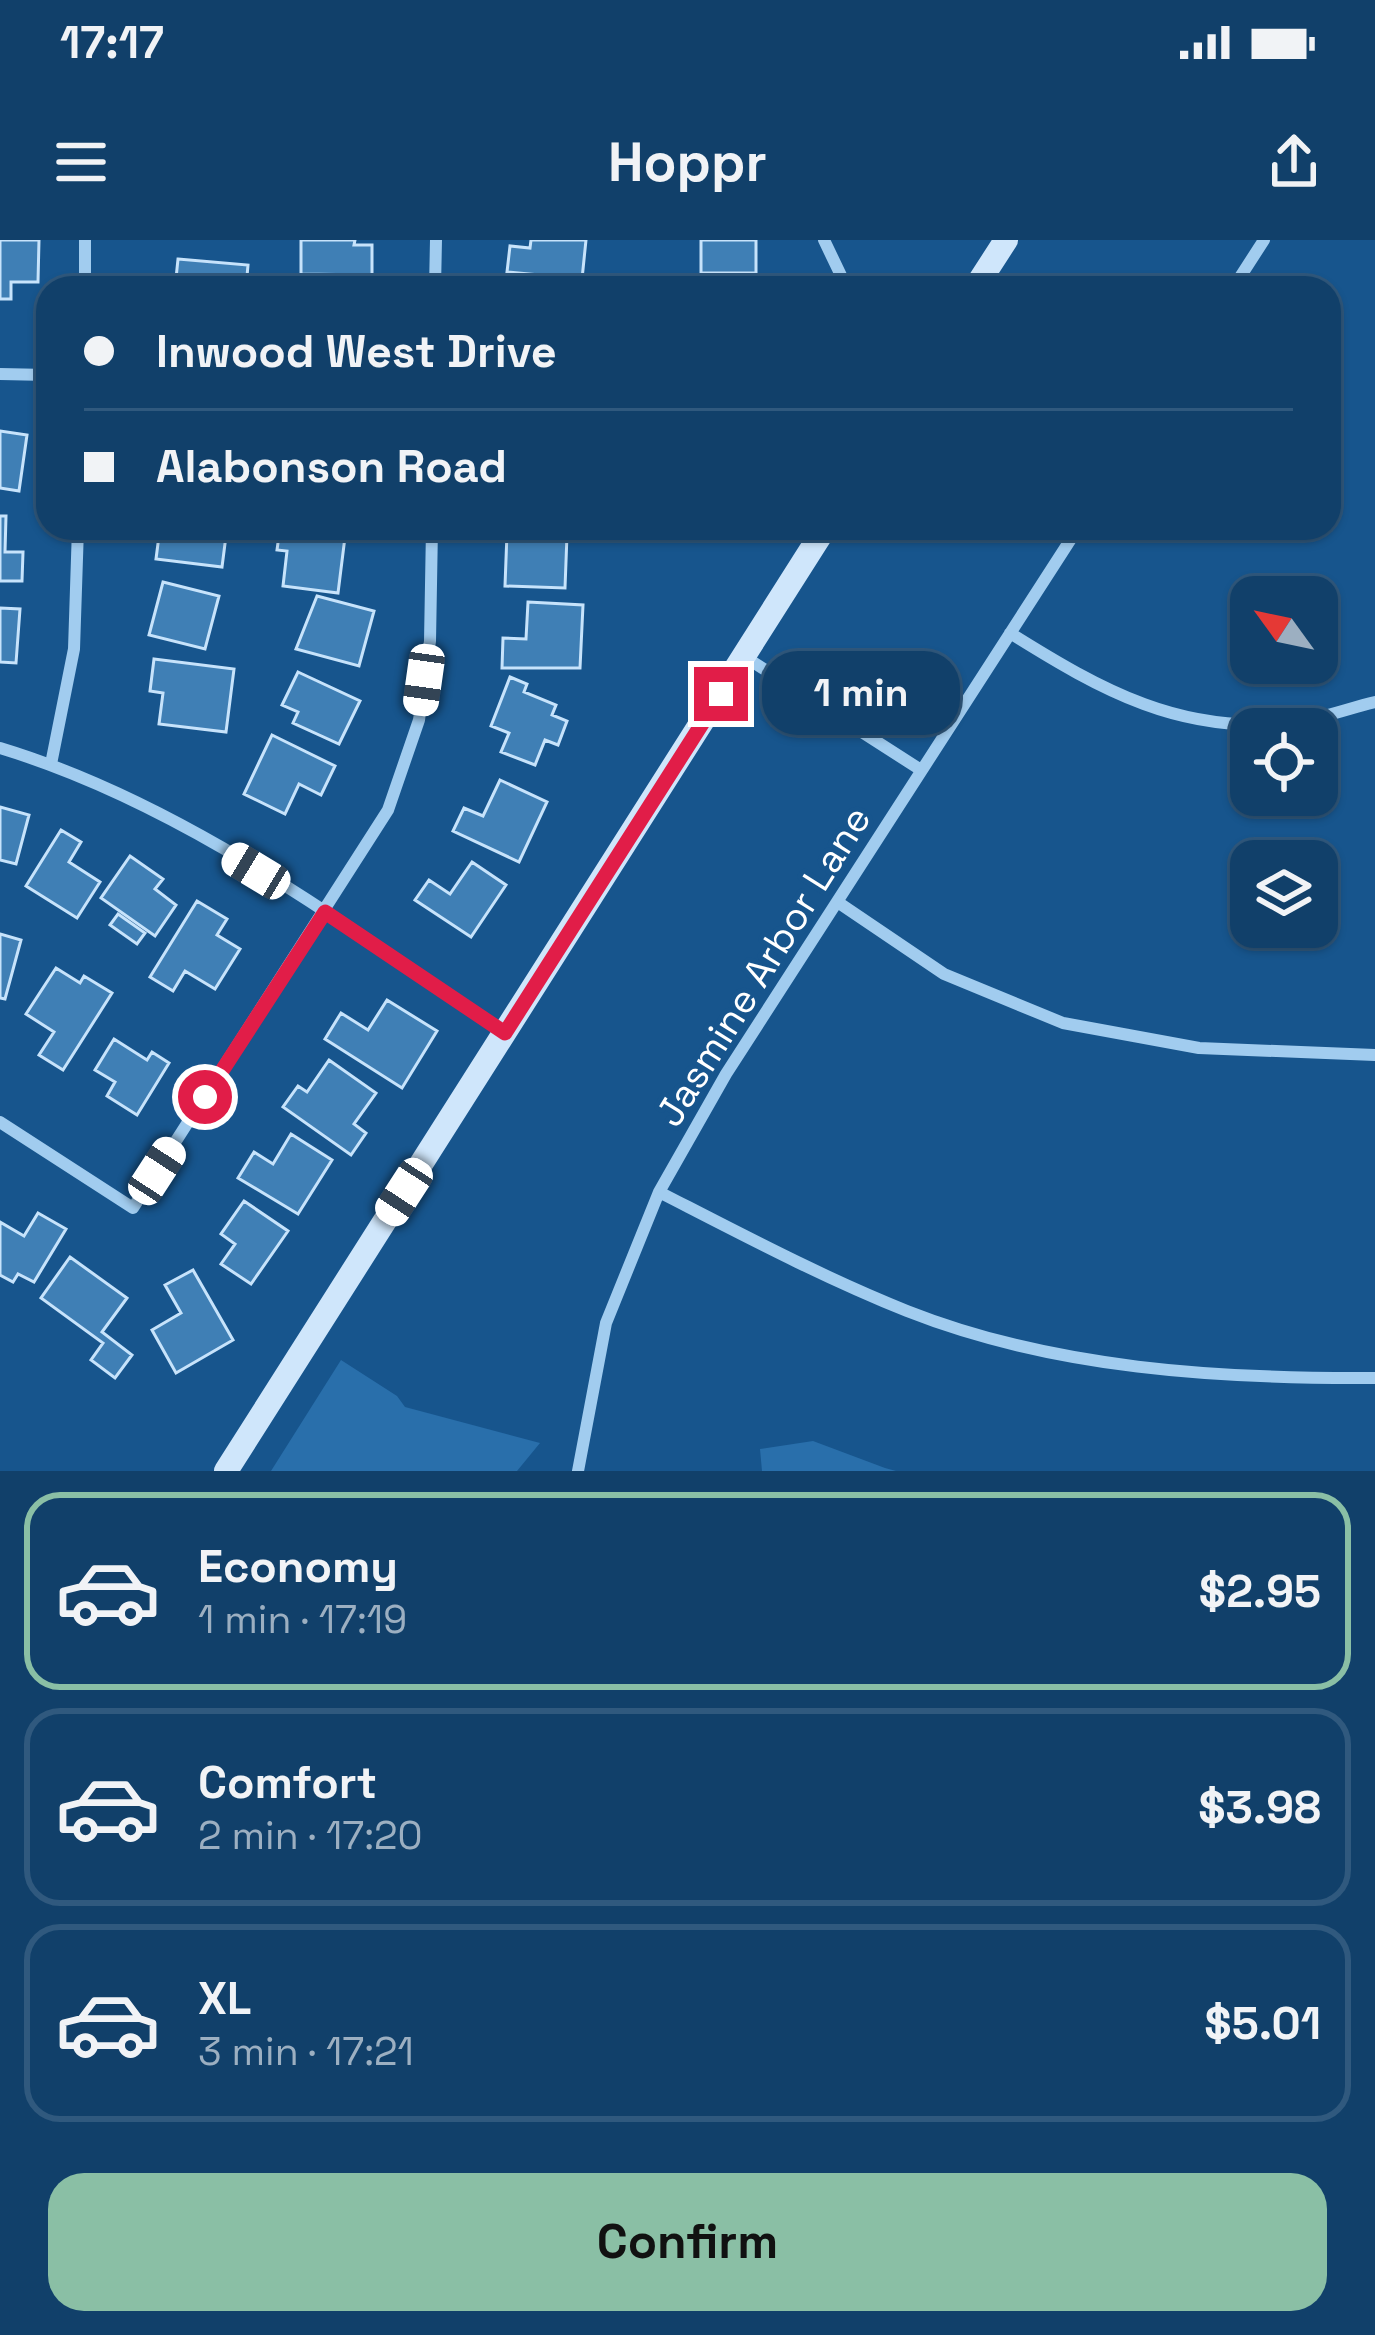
<!DOCTYPE html>
<html lang="en">
<head>
<meta charset="utf-8">
<style>
	:root { --surface:#11406a; --page:#1e4b72; --text:#f1f3f6; --muted:#9cafc1; --line:#30597e; --accent:#8abfa5 }
	body { margin:0; font-family:"Space Grotesk",sans-serif; background:var(--page); color:var(--text); height:100vh; display:flex; flex-direction:column; font-size:45px; white-space:nowrap }
	* { box-sizing:border-box; margin:0 }
	p { font-size:39px; color:var(--muted) }
	.icon { flex:none; width:66px; height:66px; fill:none; stroke:currentColor; stroke-width:2; stroke-linecap:round; stroke-linejoin:round }
	.map { position:relative; height:1231px; overflow:hidden }
	.drawer { display:flex; flex-direction:column; background:var(--surface); flex:1 }
	.drawer>* { flex:none }
	.hud { position:absolute; left:36px; top:36px; width:1305px; height:264px; border-radius:36px; box-shadow:0 3px 9px #0004,0 0 0 3px var(--line); display:grid; align-content:center; height:264px; padding:0 48px; background:var(--surface) }
	.needle { width:78px; rotate:303deg }
	.controls { position:absolute; left:1230px; top:336px; display:grid; gap:24px }
	.controls a { display:grid; place-items:center; width:108px; height:108px; border-radius:24px; background:var(--surface); box-shadow:0 3px 9px #0004,0 0 0 3px var(--line); font-size:60px }
	.end { position:absolute; width:54px; height:54px; margin:-27px; border:15px solid #e11d48; background:#fff; box-shadow:0 0 0 6px #fff }
	.from { border-radius:50% }
	.bubble { position:absolute; height:84px; border-radius:36px; background:var(--surface); box-shadow:0 3px 9px #0004,0 0 0 3px var(--line); font-size:39px; font-weight:700; line-height:84px; text-align:center }
	.car { position:absolute; width:36px; height:72px; margin:-36px -18px; border-radius:15px; box-shadow:0 0 9px 3px #0007; background:linear-gradient(#fff 24%,#345 0 40%,#fff 0 76%,#345 0 86%,#fff 0) }
	.hud b { display:flex; align-items:center; gap:42px; height:114px; font-size:45px }
	.hud b+b { border-top:3px solid var(--line) }
	.hud i { width:30px; height:30px; background:var(--text) }
	ul { padding:21px 0 0; list-style:none }
	li { display:flex; align-items:center; gap:36px; height:198px; margin:0 24px 18px; padding:0 24px; border:6px solid var(--line); border-radius:36px }
	li div { flex:1 }
	li b { display:block; font-size:45px }
	li em { font-style:normal; font-weight:700 }
	li.on { border-color:var(--accent) }
	li>.icon { width:108px; height:108px; stroke-width:1.5 }
	.cta { display:flex; gap:24px; margin-top:auto; padding:24px 48px }
	.cta a { flex:1; height:138px; border-radius:36px; background:var(--accent); color:#111; font-size:48px; font-weight:700; line-height:138px; text-align:center }
	.status { display:flex; justify-content:space-between; align-items:center; height:84px; padding:0 60px; background:var(--surface); direction:ltr }
	.status svg { height:33px; fill:currentColor }
	header { display:flex; justify-content:space-between; align-items:center; height:156px; padding:0 48px; background:var(--surface); font-size:54px; font-weight:700 }
	.map>svg:first-child { display:block }
	.green { fill:#296fab }
	.building { fill:#3f7fb5; stroke:#c7e3fb; stroke-width:3 }
	.lines { fill:none; stroke-linecap:round; stroke-linejoin:round }
	.street { stroke:#a1ccef; stroke-width:12 }
	.secondary { stroke:#cfe6fb; stroke-width:24 }
	.route { stroke:#e11d48; stroke-width:15 }
	.labels { text-anchor:middle; dominant-baseline:central; stroke-width:10; stroke-linejoin:round; paint-order:stroke }
	.street-label { font-size:39px; fill:#fff; stroke:#17558d }
</style>
</head>
<body>
<div class="status"><b>17:17</b><svg viewBox="0 0 49 12"><path d="M0 12V9h3v3zM5 12V6h3v6zM10 12V3h3v9zM15 12V0h3v12zM26 1h20v11H26zM47 4h2v5h-2z"/></svg></div>
<header><svg class="icon" aria-label="menu" viewBox="0 0 24 24"><path d="M4 6h16M4 12h16M4 18h16"/></svg>Hoppr<svg class="icon" aria-label="share" viewBox="0 0 24 24"><path d="M12 15V3M7 8l5-5 5 5M5 13v7h14v-7"/></svg></header>
<div class="map">
<svg width="1375" height="1231" viewBox="0 0 1375 1231">
	<rect width="100%" height="100%" fill="#17558d"/>
	<!-- green -->
	<path class="green" d="M 341,1120 L 397,1156 L 405,1167 L 540,1203 L 517,1231 L 271,1231 Z
		M 813,1201 L 885,1228 L 896,1231 L 762,1231 L 760,1209 Z"/>
	<!-- building -->
	<path class="building" d="M 0,0 L 39,0 L 38,42 L 11,42 L 11,59 L 0,59 Z
		M 301,0 L 355,0 L 354,5 L 372,5 L 372,35 L 301,34 Z
		M 531,0 L 586,0 L 582,39 L 507,32 L 510,6 L 530,8 Z
		M 701,0 L 756,0 L 756,33 L 701,33 Z
		M 178,19 L 248,25 L 246,48 L 175,48 Z
		M 0,191 L 27,195 L 19,251 L 0,248 Z
		M 0,276 L 6,276 L 5,312 L 23,312 L 22,341 L 0,341 Z
		M 160,288 L 227,288 L 222,327 L 156,319 Z
		M 280,288 L 346,289 L 338,353 L 283,346 L 287,311 L 277,310 Z
		M 507,293 L 567,295 L 565,348 L 505,346 Z
		M 163,342 L 219,356 L 205,409 L 149,395 Z
		M 317,356 L 374,371 L 359,426 L 296,409 Z
		M 528,362 L 583,365 L 580,428 L 502,428 L 503,398 L 526,399 Z
		M 0,368 L 20,369 L 16,423 L 0,422 Z
		M 154,419 L 234,429 L 226,492 L 159,484 L 163,453 L 150,451 Z
		M 298,432 L 360,461 L 339,504 L 293,483 L 298,472 L 282,465 Z
		M 510,437 L 527,444 L 524,452 L 556,465 L 552,475 L 567,481 L 558,505 L 545,500 L 535,525 L 501,512 L 509,493 L 491,486 Z
		M 272,495 L 335,526 L 321,555 L 299,544 L 285,574 L 244,554 Z
		M 500,540 L 547,562 L 519,622 L 453,591 L 464,568 L 483,576 Z
		M 0,567 L 29,575 L 16,624 L 0,620 Z
		M 61,590 L 81,602 L 69,622 L 100,642 L 77,678 L 26,646 Z
		M 130,616 L 163,639 L 155,649 L 176,665 L 155,696 L 101,658 Z
		M 472,622 L 506,645 L 471,697 L 415,660 L 429,640 L 450,654 Z
		M 197,661 L 227,679 L 217,695 L 240,709 L 215,749 L 185,731 L 173,751 L 150,737 Z
		M 118,674 L 145,693 L 137,704 L 110,685 Z
		M 0,694 L 21,700 L 5,759 L 0,758 Z
		M 56,728 L 80,743 L 84,736 L 112,753 L 63,830 L 39,815 L 54,792 L 26,774 Z
		M 387,760 L 437,791 L 402,848 L 325,799 L 341,773 L 368,790 Z
		M 114,799 L 147,820 L 152,812 L 169,823 L 137,875 L 107,856 L 115,842 L 95,830 Z
		M 329,820 L 376,853 L 354,884 L 366,893 L 351,915 L 283,867 L 298,846 L 307,852 Z
		M 291,894 L 332,920 L 298,974 L 238,938 L 254,912 L 273,924 Z
		M 244,961 L 288,991 L 251,1044 L 221,1024 L 235,1004 L 221,994 Z
		M 38,973 L 66,989 L 34,1042 L 18,1034 L 13,1042 L 0,1035 L 0,982 L 24,996 Z
		M 70,1017 L 127,1058 L 102,1092 L 132,1115 L 115,1138 L 91,1120 L 103,1103 L 41,1058 Z
		M 193,1030 L 233,1100 L 176,1133 L 152,1090 L 181,1073 L 165,1045 Z"/>
	<g class="lines">
		<!-- street -->
		<path class="street" d="M 824,0 L 847,48
			M 85,48 L 85,0
			M 435,48 L 436,0
			M 1233,48 L 1264,0
			M 0,134 L 48,135
			M 1010,393 C 1101,450 1182,496 1294,482 C 1321,479 1349,468 1375,462
			M 745,417 L 921,530
			M 0,508 C 185,564 345,686 504,792
			M 51,524 L 74,409 L 78,288
			M 839,663 L 944,734 L 1063,783 L 1199,808 L 1375,815
			M 0,882 L 133,968 L 388,570 L 419,480 L 430,401 L 432,288
			M 659,952 C 741,994 822,1037 907,1071 C 1054,1129 1219,1139 1375,1138
			M 578,1231 L 606,1083 L 659,952 L 726,834 L 1078,288"/>
		<!-- secondary -->
		<path class="secondary" d="M 975,48 L 1006,0
			M 226,1231 L 825,288"/>
	</g>
	<g class="lines">
		<!-- route -->
		<path class="route" d="M 205,857 L 325,672 L 505,793 L 721,454"/>
	</g>
	<g class="labels">
		<!-- street labels -->
		<g class="street-label">
			<text transform="translate(763 726) rotate(-58)">Jasmine Arbor Lane</text>
		</g>
	</g>
</svg>
<div class="controls">
<a><svg class="needle" viewBox="-14 -14 28 28"><path d="M0-13l5 13h-10z" fill="#e53935"/><path d="M0 13l5-13h-10z" fill="#9cafc1"/></svg></a>
<a><svg class="icon" aria-label="locate" viewBox="0 0 24 24"><circle cx="12" cy="12" r="6"/><path d="M12 2v4M12 18v4M2 12h4M18 12h4"/></svg></a>
<a><svg class="icon" aria-label="layers" viewBox="0 0 24 24"><path d="M12 4l9 5-9 5-9-5zM3 14l9 5 9-5"/></svg></a>
</div>
<i class="end from" style="left:205px;top:857px"></i>
<i class="end" style="left:721px;top:454px"></i>
<div class="bubble" style="left:762px;top:411px;width:198px">1 min</div>
<i class="car" style="left:424px;top:440px;rotate:188deg"></i>
<i class="car" style="left:256px;top:631px;rotate:301deg"></i>
<i class="car" style="left:157px;top:931px;rotate:33deg"></i>
<i class="car" style="left:404px;top:952px;rotate:213deg"></i>
<div class="hud">
<b><i class="from"></i>Inwood West Drive</b>
<b><i></i>Alabonson Road</b>
</div>
</div>
<section class="drawer">
<ul>
<li class="on"><svg class="icon" aria-label="car" viewBox="0 0 24 24"><path d="M5 17H2v-5l4-1 3-4h7l3 4 3 1v5h-3M9 17h6M6 11h13"/><circle cx="7" cy="17" r="2"/><circle cx="17" cy="17" r="2"/></svg><div><b>Economy</b><p>1 min · 17:19</p></div><em>$2.95</em></li>
<li><svg class="icon" aria-label="car" viewBox="0 0 24 24"><path d="M5 17H2v-5l4-1 3-4h7l3 4 3 1v5h-3M9 17h6M6 11h13"/><circle cx="7" cy="17" r="2"/><circle cx="17" cy="17" r="2"/></svg><div><b>Comfort</b><p>2 min · 17:20</p></div><em>$3.98</em></li>
<li><svg class="icon" aria-label="car" viewBox="0 0 24 24"><path d="M5 17H2v-5l4-1 3-4h7l3 4 3 1v5h-3M9 17h6M6 11h13"/><circle cx="7" cy="17" r="2"/><circle cx="17" cy="17" r="2"/></svg><div><b>XL</b><p>3 min · 17:21</p></div><em>$5.01</em></li>
</ul>
<div class="cta"><a>Confirm</a></div>
</section>
</body>
</html>
